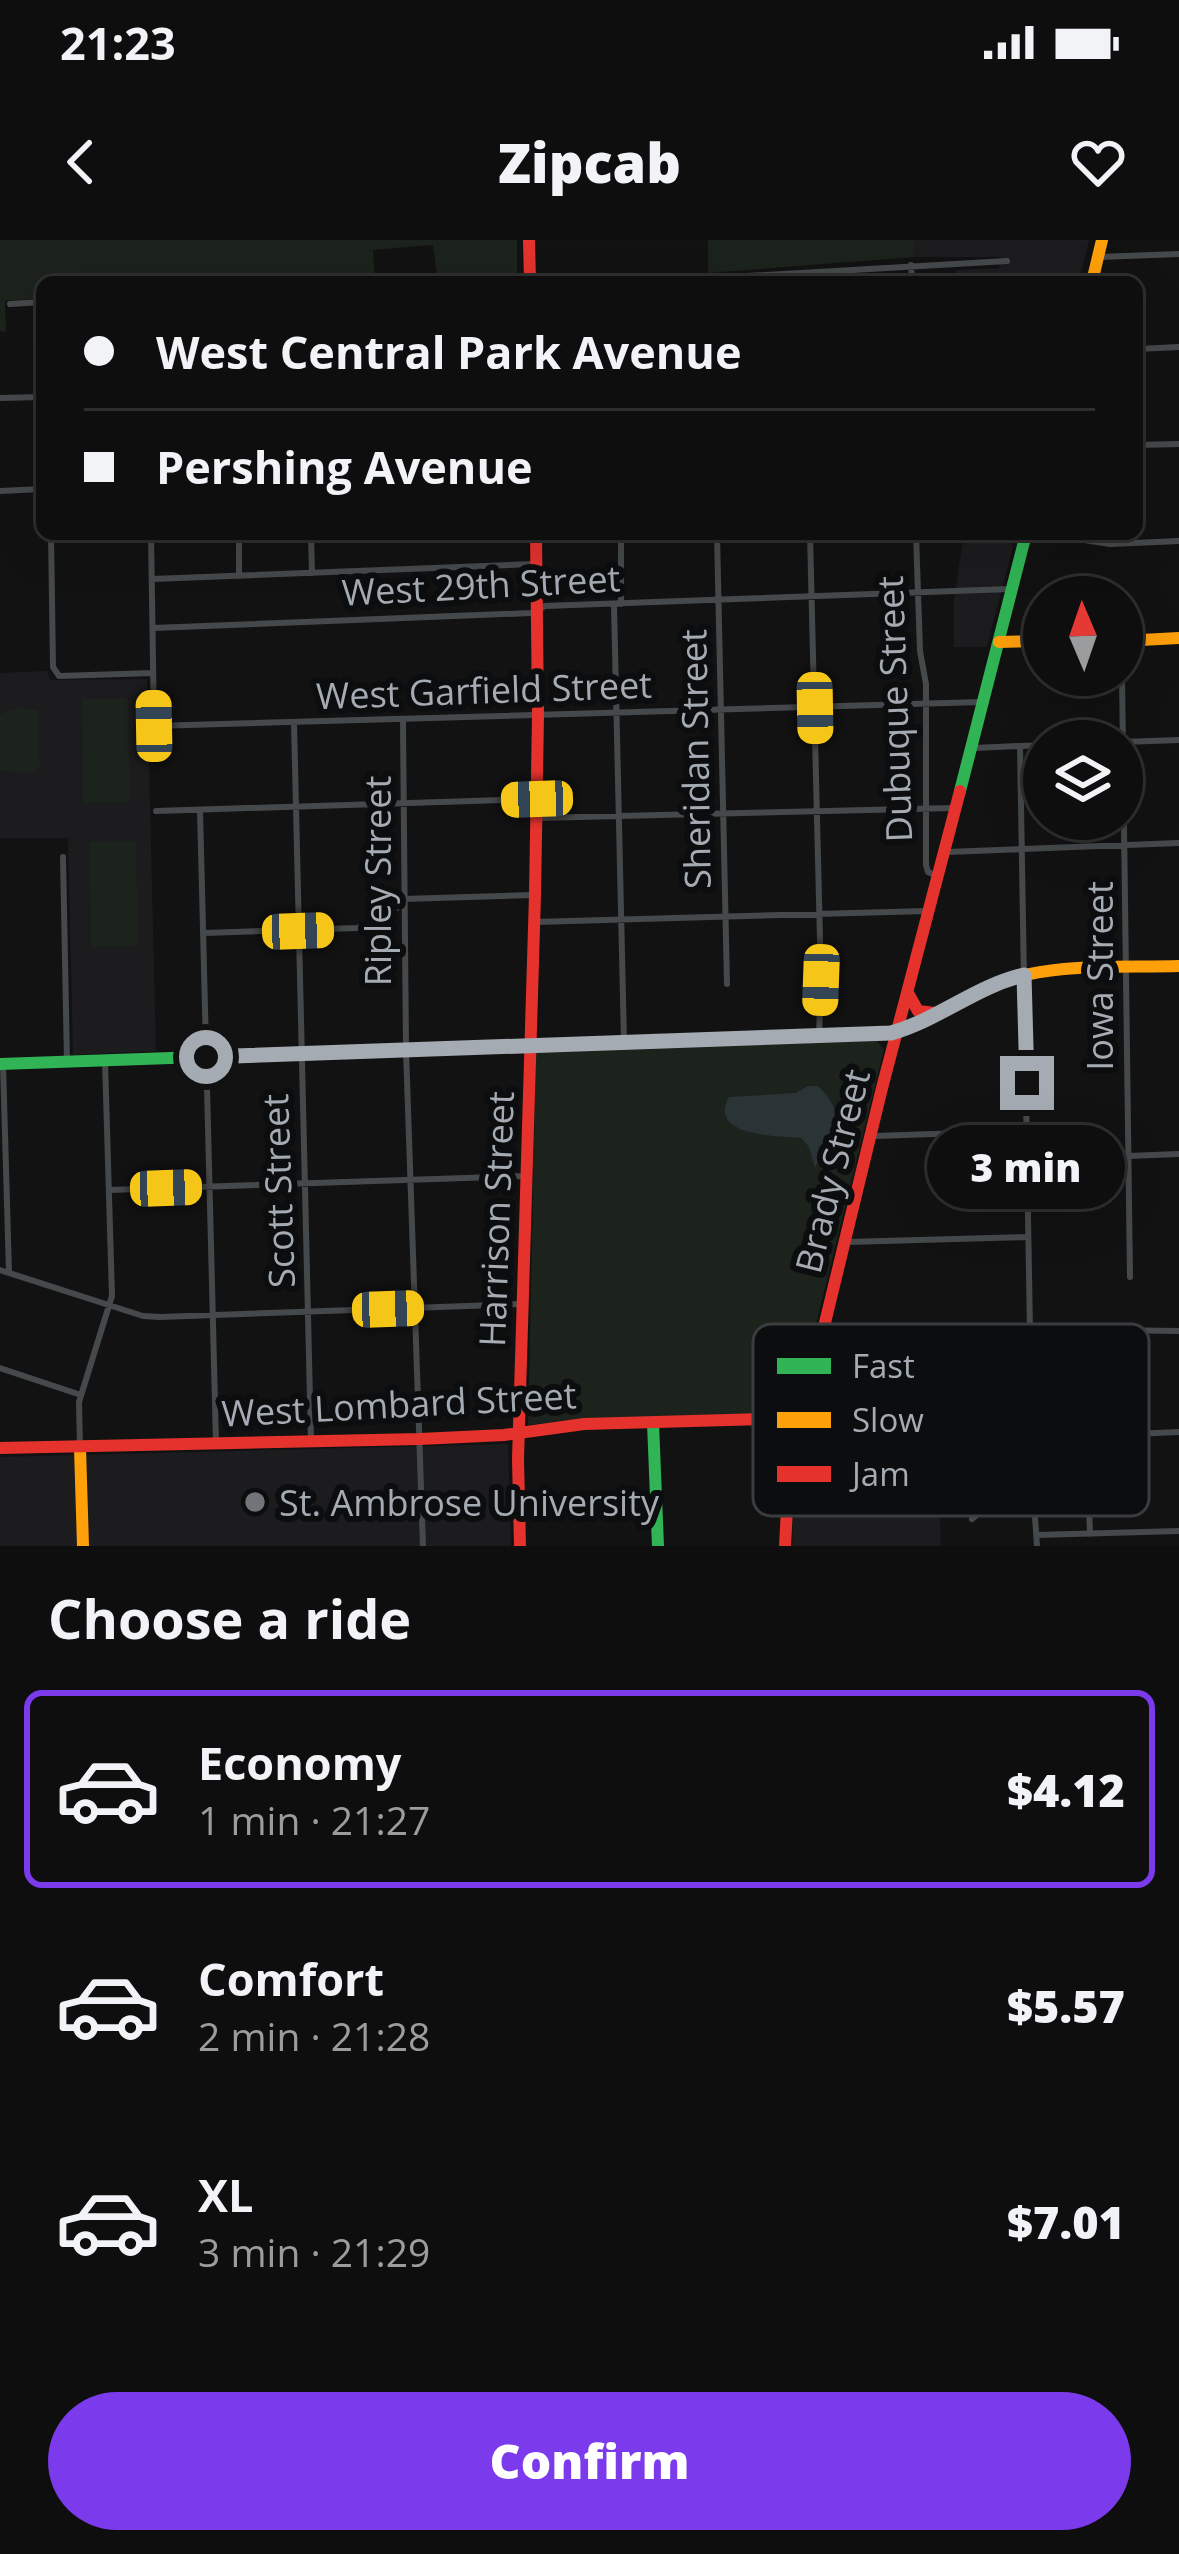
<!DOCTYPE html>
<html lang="en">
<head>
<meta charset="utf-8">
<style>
	:root { --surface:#0e0e0e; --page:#171717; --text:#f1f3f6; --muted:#9b9c9e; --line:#2e2e2e; --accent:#7c3aed }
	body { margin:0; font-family:"Open Sans",sans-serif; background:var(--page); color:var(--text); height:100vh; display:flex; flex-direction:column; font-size:45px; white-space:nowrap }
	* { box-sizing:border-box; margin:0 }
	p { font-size:39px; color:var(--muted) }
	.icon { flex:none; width:66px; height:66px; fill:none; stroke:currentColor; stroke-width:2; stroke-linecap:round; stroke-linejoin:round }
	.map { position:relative; height:1306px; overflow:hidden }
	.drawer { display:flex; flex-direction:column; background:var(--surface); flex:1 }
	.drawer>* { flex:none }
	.guide { position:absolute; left:36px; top:36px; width:1107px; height:264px; border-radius:18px; box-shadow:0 12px 48px #0002,0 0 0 3px var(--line); display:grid; align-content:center; height:264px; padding:0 48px; background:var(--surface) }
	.needle { width:78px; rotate:358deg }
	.fabs { position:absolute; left:1023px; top:336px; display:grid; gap:24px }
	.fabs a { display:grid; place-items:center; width:120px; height:120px; border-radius:50%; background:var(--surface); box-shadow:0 12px 48px #0002,0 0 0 3px var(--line); font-size:60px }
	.end { position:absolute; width:54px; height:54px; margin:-27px; border:15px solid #a4abb2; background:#111; box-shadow:0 0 0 6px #111 }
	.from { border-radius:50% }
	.bubble { position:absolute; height:84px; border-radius:42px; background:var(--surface); box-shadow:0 12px 48px #0002,0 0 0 3px var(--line); font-size:39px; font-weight:800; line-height:84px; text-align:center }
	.car { position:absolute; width:36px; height:72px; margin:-36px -18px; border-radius:15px; box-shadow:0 0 9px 3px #0007; background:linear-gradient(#f5c518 24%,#345 0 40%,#f5c518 0 76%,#345 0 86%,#f5c518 0) }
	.guide b { display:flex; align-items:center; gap:42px; height:114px; font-size:45px }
	.guide b+b { border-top:3px solid var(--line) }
	.guide i { width:30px; height:30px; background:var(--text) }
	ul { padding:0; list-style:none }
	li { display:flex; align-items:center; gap:36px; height:198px; margin:0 24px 18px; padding:0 24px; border:6px solid transparent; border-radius:18px }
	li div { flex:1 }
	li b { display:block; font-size:45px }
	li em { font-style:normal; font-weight:800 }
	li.selected { border-color:var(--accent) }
	li>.icon { width:108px; height:108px; stroke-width:1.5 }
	h2 { padding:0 48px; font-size:54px; line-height:144px }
	.primary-button { display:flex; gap:24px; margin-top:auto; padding:24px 48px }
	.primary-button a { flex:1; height:138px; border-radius:72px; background:var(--accent); color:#fff; font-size:48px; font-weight:800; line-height:138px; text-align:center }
	.status { display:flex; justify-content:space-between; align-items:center; height:84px; padding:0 60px; background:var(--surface); direction:ltr }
	.status svg { height:33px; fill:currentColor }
	header { display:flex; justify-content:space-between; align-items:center; height:156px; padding:0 48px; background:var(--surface); font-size:54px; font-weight:800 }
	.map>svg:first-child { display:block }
	.built { fill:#1c1c1e }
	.green { fill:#1c221c }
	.water { fill:#2a3336 }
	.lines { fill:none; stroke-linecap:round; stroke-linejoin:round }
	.street { stroke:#46494b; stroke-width:6 }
	.fast { stroke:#30b455; stroke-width:12 }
	.slow { stroke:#ff9f0a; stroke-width:12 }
	.jam { stroke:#e5322d; stroke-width:12 }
	.route { stroke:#a4abb2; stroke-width:15 }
	.poi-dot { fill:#71757a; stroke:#0c0d0e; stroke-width:4.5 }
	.labels { text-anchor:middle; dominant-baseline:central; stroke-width:12; stroke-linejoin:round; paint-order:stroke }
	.street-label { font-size:36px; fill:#a4abb2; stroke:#0c0d0e }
	.poi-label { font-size:36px; fill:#a4abb2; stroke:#0c0d0e; text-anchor:start }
	.key { fill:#0c0d0e; stroke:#3a3c3f; stroke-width:3 }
	.key-label { font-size:33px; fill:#a4abb2 }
</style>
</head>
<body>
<div class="status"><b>21:23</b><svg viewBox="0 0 49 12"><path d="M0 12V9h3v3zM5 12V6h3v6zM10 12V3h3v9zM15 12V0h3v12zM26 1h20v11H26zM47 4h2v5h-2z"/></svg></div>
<header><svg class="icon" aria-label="back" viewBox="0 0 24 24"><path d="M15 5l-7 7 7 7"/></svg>Zipcab<svg class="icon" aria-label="heart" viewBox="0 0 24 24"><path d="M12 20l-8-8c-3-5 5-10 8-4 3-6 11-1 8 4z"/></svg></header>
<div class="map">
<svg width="1179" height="1306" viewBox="0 0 1179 1306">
	<rect width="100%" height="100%" fill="#121212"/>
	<!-- built -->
	<path class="built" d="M 914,0 L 1089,0 L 1079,42 L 957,42 L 956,30 L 999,28 L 1000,17 L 914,17 Z
		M 964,294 L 1016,294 L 987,407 L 954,407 L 954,359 Z
		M 47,431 L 50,440 L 147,439 L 156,811 L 73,815 L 68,598 L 0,598 L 0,433 Z
		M 937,1178 L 941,1306 L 792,1306 L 794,1260 L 808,1182 Z
		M 508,1204 L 511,1306 L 0,1306 L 0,1217 Z"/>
	<!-- green -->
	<path class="green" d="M 0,0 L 517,0 L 517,33 L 437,36 L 433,5 L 373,10 L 375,42 L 42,42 L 42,58 L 5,61 L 6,92 L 0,91 Z
		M 708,0 L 914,0 L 914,17 L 708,33 Z
		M 128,458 L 130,562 L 83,563 L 82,459 Z
		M 17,468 L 38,470 L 40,526 L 34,532 L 0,531 L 0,474 Z
		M 136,601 L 138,706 L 91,707 L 89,602 Z
		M 877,801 L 884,810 L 794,1173 L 569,1180 L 528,1185 L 536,811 Z"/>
	<!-- water -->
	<path class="water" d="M 808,846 L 818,846 C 828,856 835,865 837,879 L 815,928 L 809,907 L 801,898 C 776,896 707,896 729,857 L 796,853 Z"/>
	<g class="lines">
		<!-- street -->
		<path class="street" d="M 1099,17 L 1179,14
			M 911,25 L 912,42
			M 444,42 L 528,42
			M 604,42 L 663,41 L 1007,21
			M 10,64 L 42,62
			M 1137,109 L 1179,107
			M 0,158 L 42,157
			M 1137,205 L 1179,204
			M 0,251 L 42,249
			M 51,294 L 53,427 L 59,436 L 153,433
			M 151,294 L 154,486 L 981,462
			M 239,294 L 239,336
			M 311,294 L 312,333
			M 717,294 L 727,744
			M 810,294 L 821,740 L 819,796
			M 916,294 L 920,411 L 926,444 L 926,625 L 928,632 L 937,636
			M 1028,300 L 1072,298 L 1110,304 L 1179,301
			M 152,339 L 533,324
			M 621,364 L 621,294
			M 614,365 L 624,802
			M 153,388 L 532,373 L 545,366 L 1010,349
			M 1122,435 L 1130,1037
			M 403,482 L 406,810 L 423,1306
			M 294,483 L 311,1202
			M 1122,502 L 1179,500
			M 1020,506 L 1030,1092 L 1034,1138 L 1033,1248 L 1037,1306
			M 974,508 L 1044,505
			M 200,570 L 216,1203
			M 156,571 L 533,559
			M 537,578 L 953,568
			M 947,612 L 1179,603
			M 63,617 L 67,822
			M 403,659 L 532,655
			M 534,682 L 927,671
			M 204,693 L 357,688 L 379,680 L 404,663
			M 3,824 L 9,1033
			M 874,896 L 1027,891
			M 1027,920 L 1179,914
			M 109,950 L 524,936
			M 846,1002 L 1028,997
			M 0,1030 L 143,1076 L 160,1077 L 521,1064
			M 1083,1091 L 1090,1294
			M 825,1097 L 1106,1090 L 1179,1091
			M 0,1128 L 81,1155
			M 805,1179 L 936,1176
			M 1132,1194 L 1179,1192
			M 80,1208 L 79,1162 L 112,1056 L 105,821
			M 972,1279 C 992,1262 1006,1249 1033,1248
			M 1037,1295 L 1179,1291"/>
		<!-- fast -->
		<path class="fast" d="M 960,551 L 1026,294
			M 0,824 L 887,793 L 917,784 L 992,745
			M 653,1183 L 658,1306"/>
		<!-- slow -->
		<path class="slow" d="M 1092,42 L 1102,0
			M 1122,401 L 1179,398
			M 999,402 L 1044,401
			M 992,745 C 1051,722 1117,728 1179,726
			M 80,1208 L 83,1306"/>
		<!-- jam -->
		<path class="jam" d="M 529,0 L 530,42
			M 908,753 L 918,771 L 935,773
			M 0,1208 L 420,1199 L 504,1195 L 584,1184 L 801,1178
			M 520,1306 L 518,1219 L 535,655 L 538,475 L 536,294
			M 785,1306 L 788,1250 L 797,1198 L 882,848 L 960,551"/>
	</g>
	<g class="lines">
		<!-- route -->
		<path class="route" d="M 206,817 L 891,793 C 938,780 976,746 1024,735 L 1027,843"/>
	</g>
	<!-- markers -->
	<circle class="poi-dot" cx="255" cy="1262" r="12"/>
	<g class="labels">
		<!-- street labels -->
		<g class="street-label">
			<text transform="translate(481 345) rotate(-3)">West 29th Street</text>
			<text transform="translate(484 450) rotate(-2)">West Garfield Street</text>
			<text transform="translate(894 469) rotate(-92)">Dubuque Street</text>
			<text transform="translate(695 519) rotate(-91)">Sheridan Street</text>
			<text transform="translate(377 641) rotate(-90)">Ripley Street</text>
			<text transform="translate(1099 736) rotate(-90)">Iowa Street</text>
			<text transform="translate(832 931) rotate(-76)">Brady Street</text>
			<text transform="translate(278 951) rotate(-92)">Scott Street</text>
			<text transform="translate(496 979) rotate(-88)">Harrison Street</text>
			<text transform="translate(399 1164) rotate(-3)">West Lombard Street</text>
		</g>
		<!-- poi labels -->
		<g class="poi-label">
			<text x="279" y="1262">St. Ambrose University</text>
		</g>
	</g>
	<!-- legend -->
	<rect x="753" y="1084" width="396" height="192" rx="18" class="key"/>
	<rect x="777" y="1118" width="54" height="16" fill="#30b455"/>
	<rect x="777" y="1172" width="54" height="16" fill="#ff9f0a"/>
	<rect x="777" y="1226" width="54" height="16" fill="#e5322d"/>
	<g class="key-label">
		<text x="852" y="1138">Fast</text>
		<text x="852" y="1192">Slow</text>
		<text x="852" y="1246">Jam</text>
	</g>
</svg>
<div class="fabs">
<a><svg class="needle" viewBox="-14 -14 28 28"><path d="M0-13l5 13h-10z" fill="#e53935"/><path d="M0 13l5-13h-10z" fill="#9b9c9e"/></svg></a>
<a><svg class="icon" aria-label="layers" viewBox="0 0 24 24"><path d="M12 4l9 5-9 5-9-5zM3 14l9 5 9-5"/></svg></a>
</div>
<i class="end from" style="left:206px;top:817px"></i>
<i class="end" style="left:1027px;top:843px"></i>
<div class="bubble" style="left:927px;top:885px;width:198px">3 min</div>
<i class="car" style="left:815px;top:468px;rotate:179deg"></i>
<i class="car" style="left:154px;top:486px;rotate:359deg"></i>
<i class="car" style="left:537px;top:559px;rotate:268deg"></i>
<i class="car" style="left:298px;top:691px;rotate:88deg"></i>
<i class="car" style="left:821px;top:740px;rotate:182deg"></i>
<i class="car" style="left:166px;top:948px;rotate:88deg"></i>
<i class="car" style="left:388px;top:1069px;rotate:88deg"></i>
<div class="guide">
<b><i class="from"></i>West Central Park Avenue</b>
<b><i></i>Pershing Avenue</b>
</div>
</div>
<section class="drawer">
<h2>Choose a ride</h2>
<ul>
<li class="selected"><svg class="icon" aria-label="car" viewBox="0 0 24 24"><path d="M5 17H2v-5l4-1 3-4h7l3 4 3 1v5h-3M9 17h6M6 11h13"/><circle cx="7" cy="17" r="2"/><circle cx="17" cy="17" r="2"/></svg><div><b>Economy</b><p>1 min · 21:27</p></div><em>$4.12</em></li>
<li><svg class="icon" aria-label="car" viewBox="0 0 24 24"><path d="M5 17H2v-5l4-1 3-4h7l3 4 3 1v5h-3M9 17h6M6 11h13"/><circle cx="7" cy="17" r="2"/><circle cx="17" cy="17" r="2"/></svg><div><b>Comfort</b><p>2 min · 21:28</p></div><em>$5.57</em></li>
<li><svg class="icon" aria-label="car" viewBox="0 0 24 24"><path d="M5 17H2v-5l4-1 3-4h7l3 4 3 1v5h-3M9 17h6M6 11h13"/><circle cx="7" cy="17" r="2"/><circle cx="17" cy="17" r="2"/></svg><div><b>XL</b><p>3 min · 21:29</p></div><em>$7.01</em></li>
</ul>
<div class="primary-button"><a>Confirm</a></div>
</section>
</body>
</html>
